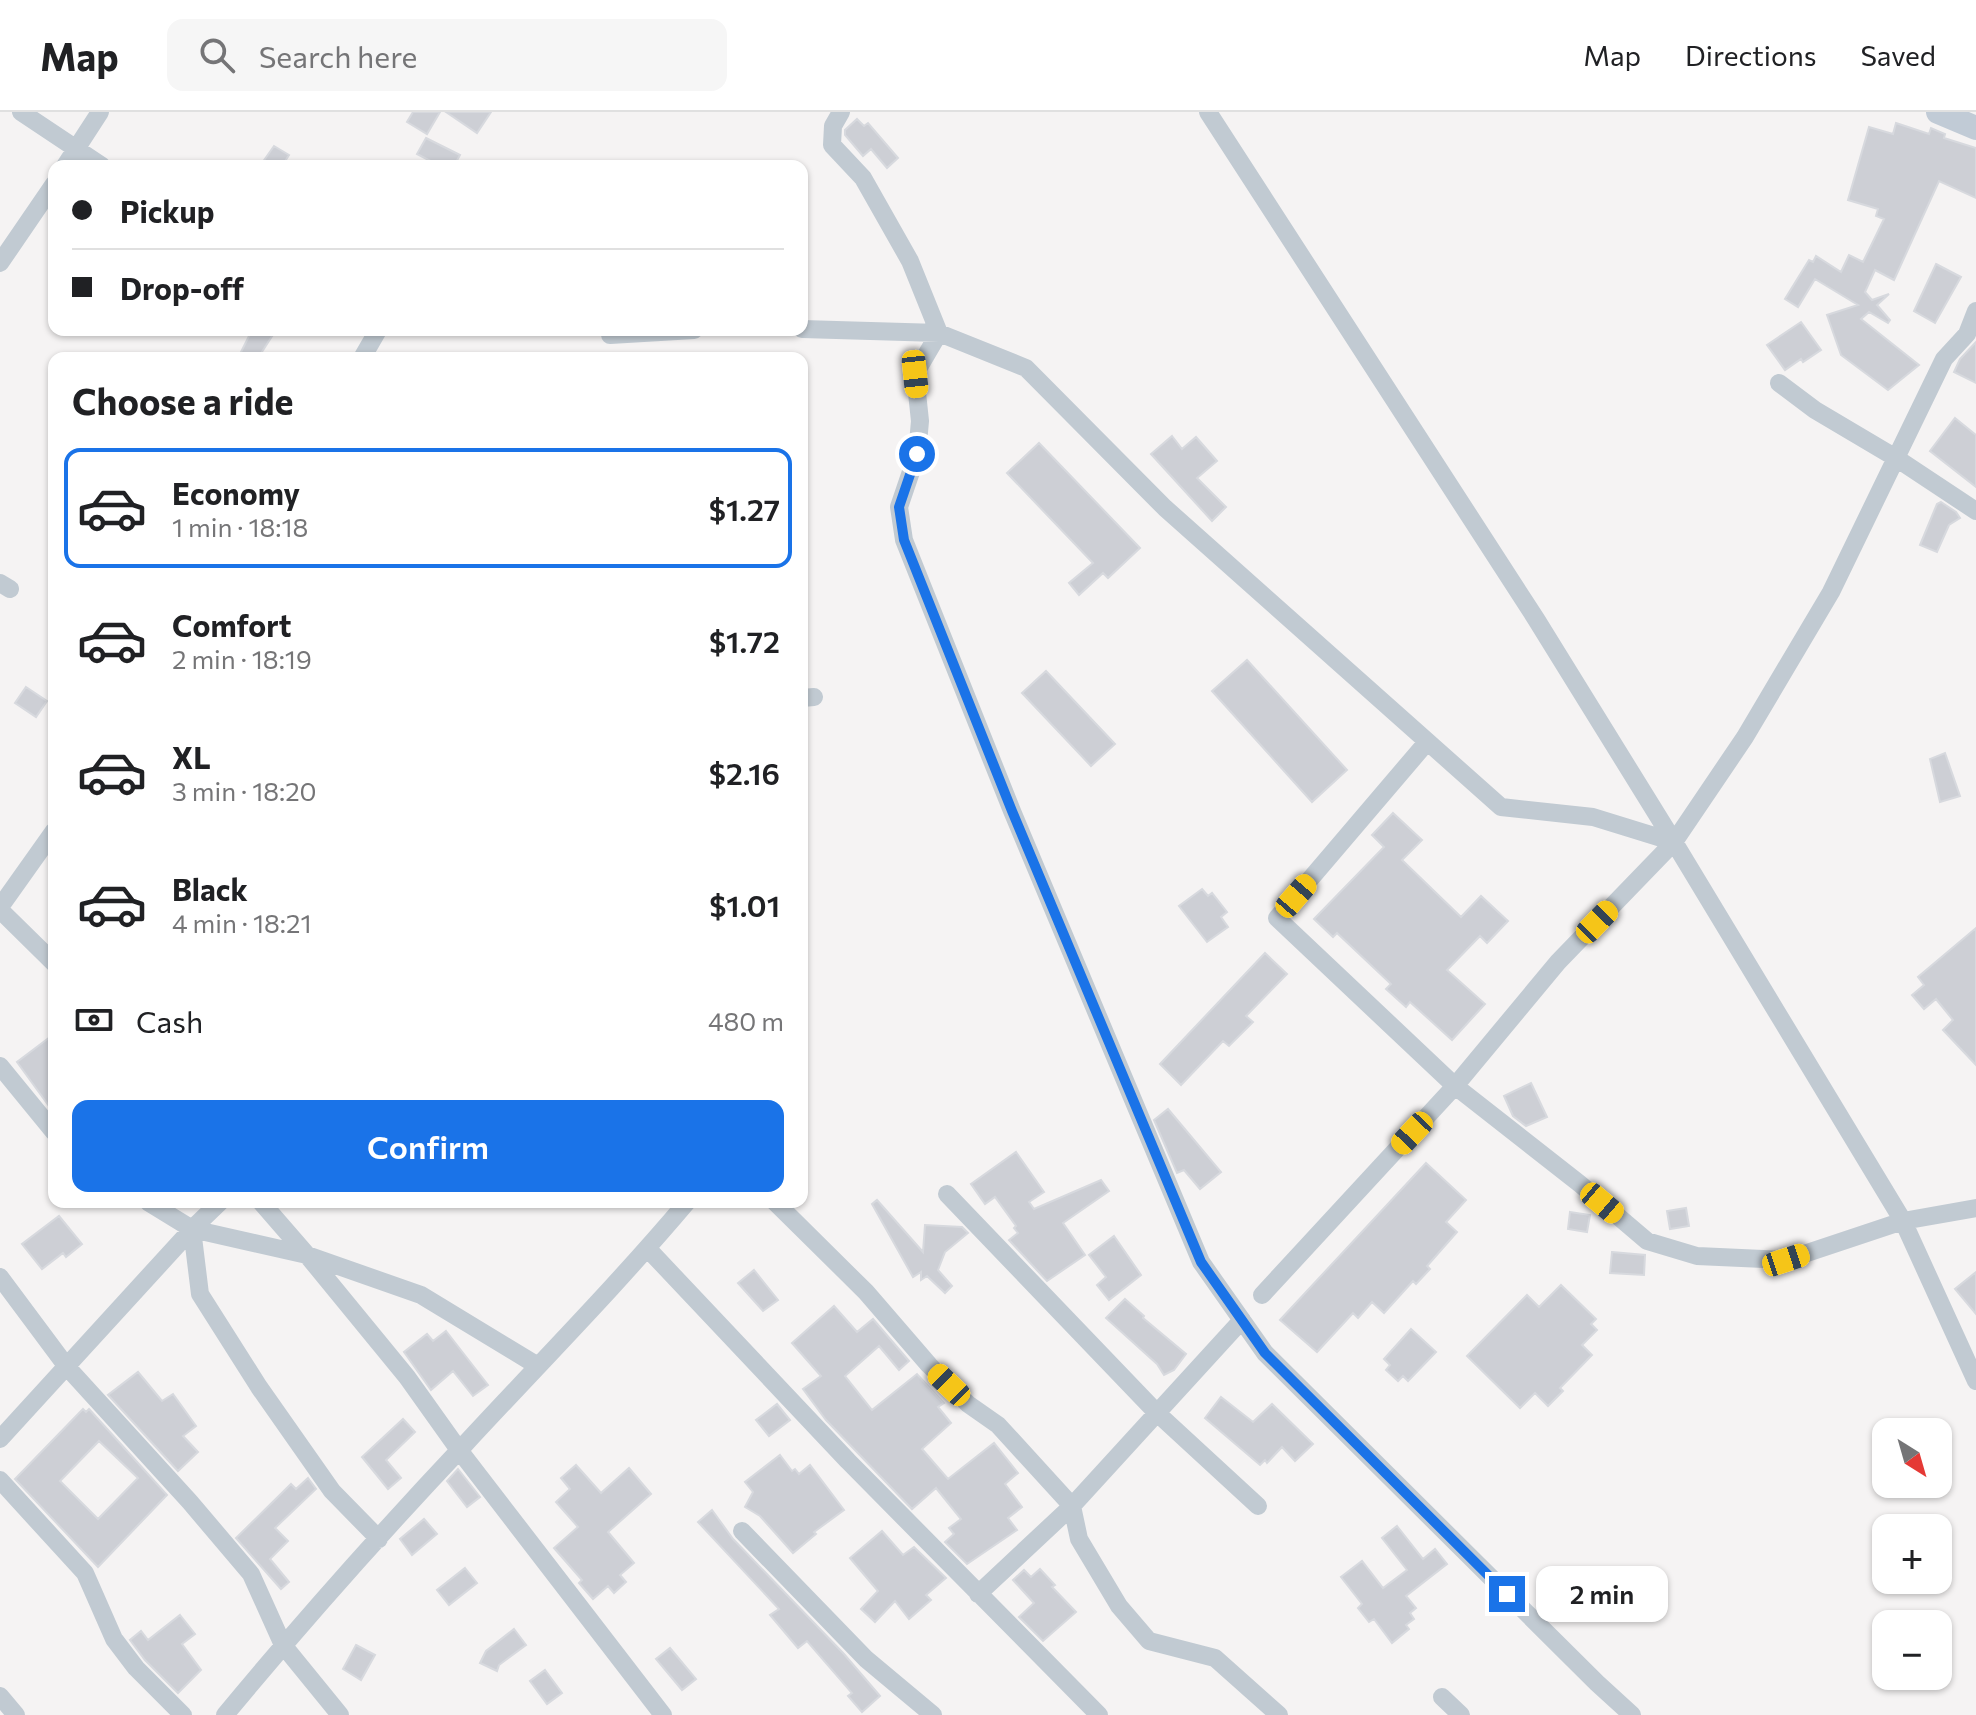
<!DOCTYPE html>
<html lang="en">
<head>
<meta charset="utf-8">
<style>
	:root { --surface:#fff; --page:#f6f6f6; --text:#202124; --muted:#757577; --line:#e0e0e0; --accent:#1a73e8 }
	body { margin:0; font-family:Commissioner,sans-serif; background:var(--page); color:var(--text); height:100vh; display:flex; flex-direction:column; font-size:30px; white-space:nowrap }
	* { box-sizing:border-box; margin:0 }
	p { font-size:26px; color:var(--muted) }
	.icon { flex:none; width:44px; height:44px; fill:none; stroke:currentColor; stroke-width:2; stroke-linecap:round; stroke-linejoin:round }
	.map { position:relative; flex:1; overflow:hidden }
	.details { position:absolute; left:48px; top:240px; width:760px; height:856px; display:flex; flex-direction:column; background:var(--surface); border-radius:16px; box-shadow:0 2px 6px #0004 }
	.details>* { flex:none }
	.top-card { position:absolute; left:48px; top:48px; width:760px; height:176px; border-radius:16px; box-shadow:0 2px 6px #0004; display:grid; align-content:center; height:176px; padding:0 24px; background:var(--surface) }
	.needle { width:52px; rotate:143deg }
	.tools { position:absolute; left:1872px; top:1306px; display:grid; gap:16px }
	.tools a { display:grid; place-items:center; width:80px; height:80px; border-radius:16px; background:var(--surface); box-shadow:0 2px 6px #0004; font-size:40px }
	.end { position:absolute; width:36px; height:36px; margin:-18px; border:10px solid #1a73e8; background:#fff; box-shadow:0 0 0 4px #fff }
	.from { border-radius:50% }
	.bubble { position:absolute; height:56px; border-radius:16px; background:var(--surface); box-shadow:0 2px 6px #0004; font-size:26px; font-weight:600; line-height:56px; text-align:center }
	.car { position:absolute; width:24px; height:48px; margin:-24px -12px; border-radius:10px; box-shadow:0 0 6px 2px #0007; background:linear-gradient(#f5c518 24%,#345 0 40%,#f5c518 0 76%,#345 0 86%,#f5c518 0) }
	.top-card b { display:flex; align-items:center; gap:28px; height:76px; font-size:30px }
	.top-card b+b { border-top:2px solid var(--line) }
	.top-card i { width:20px; height:20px; background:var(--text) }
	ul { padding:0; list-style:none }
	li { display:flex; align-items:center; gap:24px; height:120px; margin:0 16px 12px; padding:0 8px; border:4px solid transparent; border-radius:16px }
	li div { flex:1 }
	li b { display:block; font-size:30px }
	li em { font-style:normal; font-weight:600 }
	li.current { border-color:var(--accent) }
	li>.icon { width:72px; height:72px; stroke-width:1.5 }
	h2 { padding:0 24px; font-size:36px; line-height:96px }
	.pay { display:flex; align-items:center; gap:20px; height:88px; padding:0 24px; font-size:30px }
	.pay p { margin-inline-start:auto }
	.cta { display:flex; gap:16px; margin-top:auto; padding:16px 24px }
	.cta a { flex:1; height:92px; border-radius:16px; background:var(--accent); color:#fff; font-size:32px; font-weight:600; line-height:92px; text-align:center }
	header { display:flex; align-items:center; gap:48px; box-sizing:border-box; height:112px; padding:0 40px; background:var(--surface); border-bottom:2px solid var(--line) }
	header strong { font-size:38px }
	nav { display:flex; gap:44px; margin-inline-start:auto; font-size:28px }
	.search { width:560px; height:72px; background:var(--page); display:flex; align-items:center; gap:20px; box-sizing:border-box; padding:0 28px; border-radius:16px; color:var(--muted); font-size:30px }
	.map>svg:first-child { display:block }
	.building { fill:#cdcfd5; stroke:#d7d9de; stroke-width:2; fill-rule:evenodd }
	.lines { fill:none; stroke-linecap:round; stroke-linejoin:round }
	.minor { stroke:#c1cad2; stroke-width:18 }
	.secondary { stroke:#c1cbd6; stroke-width:24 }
	.route { stroke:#1a73e8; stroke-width:10 }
</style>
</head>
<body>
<header>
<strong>Map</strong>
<div class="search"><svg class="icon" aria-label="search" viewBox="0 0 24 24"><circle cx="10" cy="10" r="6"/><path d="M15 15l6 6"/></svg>Search here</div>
<nav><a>Map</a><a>Directions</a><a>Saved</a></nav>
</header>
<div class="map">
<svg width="1976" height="1603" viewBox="0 0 1976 1603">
	<rect width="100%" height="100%" fill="#f5f3f3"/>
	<!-- building -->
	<path class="building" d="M 413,0 L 440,0 L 427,22 L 407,10 Z
		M 446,0 L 491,0 L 477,21 Z
		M 857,7 L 864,14 L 868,11 L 898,46 L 887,56 L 871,37 L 863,44 L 845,23 L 845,18 Z
		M 1896,11 L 1929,22 L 1931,16 L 1945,22 L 1944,26 L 1976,36 L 1976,86 L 1939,69 L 1894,168 L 1875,158 L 1865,180 L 1872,188 L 1889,182 L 1877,193 L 1890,208 L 1888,211 L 1869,200 L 1861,207 L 1919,253 L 1888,278 L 1841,243 L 1827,203 L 1858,193 L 1815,167 L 1798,195 L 1785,187 L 1809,148 L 1813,150 L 1816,144 L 1841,160 L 1849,143 L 1863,150 L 1884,107 L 1876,104 L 1878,97 L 1848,88 L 1869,15 L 1893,22 Z
		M 426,26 L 460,43 L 454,54 L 440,54 L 417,42 Z
		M 274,34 L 289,43 L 282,54 L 260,54 Z
		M 1936,152 L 1961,165 L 1935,211 L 1914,199 Z
		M 1801,210 L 1821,238 L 1803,250 L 1801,247 L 1785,258 L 1767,233 Z
		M 252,218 L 276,218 L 258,246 L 238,246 Z
		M 1976,230 L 1976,271 L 1954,260 L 1960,247 Z
		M 1955,306 L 1976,323 L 1976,375 L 1930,339 Z
		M 1172,324 L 1182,337 L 1196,325 L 1217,349 L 1197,366 L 1226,395 L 1212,409 L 1151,342 Z
		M 1039,331 L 1140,436 L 1108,466 L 1103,461 L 1079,483 L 1069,471 L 1093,451 L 1007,361 Z
		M 1941,390 L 1956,400 L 1960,406 L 1949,413 L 1937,440 L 1920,433 L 1937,392 Z
		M 1247,548 L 1347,658 L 1312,690 L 1212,579 Z
		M 1046,559 L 1115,632 L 1091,654 L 1022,581 Z
		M 26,575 L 47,589 L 36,605 L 15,591 Z
		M 1945,641 L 1960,684 L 1940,690 L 1930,647 Z
		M 1393,701 L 1422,728 L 1402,748 L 1461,805 L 1481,784 L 1508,809 L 1487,831 L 1480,824 L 1447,858 L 1485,892 L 1452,928 L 1410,890 L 1406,895 L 1386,877 L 1391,872 L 1337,821 L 1333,825 L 1314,807 L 1384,735 L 1372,723 Z
		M 1202,777 L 1208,784 L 1212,781 L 1227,800 L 1221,805 L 1228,815 L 1207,830 L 1179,794 Z
		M 1976,816 L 1976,953 L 1943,918 L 1953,908 L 1936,887 L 1924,897 L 1912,883 L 1924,873 L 1918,865 Z
		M 1265,841 L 1287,862 L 1246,904 L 1253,910 L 1229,934 L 1223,929 L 1181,973 L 1160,952 Z
		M 54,922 L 54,1001 L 17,950 Z
		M 1531,971 L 1547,1005 L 1526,1014 L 1513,1004 L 1504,984 Z
		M 1168,997 L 1221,1060 L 1200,1077 L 1184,1058 L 1177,1061 L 1154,1008 Z
		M 1016,1040 L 1044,1080 L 1029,1090 L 1034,1097 L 1101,1068 L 1109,1079 L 1063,1111 L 1085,1143 L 1047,1169 L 1009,1128 L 1018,1121 L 1014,1116 L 1016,1114 L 995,1085 L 985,1092 L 971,1072 Z
		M 1426,1051 L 1466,1088 L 1446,1110 L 1457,1120 L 1427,1154 L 1430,1157 L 1416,1172 L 1413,1169 L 1384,1201 L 1372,1190 L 1358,1206 L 1353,1201 L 1317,1240 L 1280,1208 Z
		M 877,1088 L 923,1140 L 925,1113 L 962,1115 L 968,1121 L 945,1140 L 938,1158 L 952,1174 L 945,1181 L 927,1164 L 921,1168 L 921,1160 L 913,1165 L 872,1092 Z
		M 1686,1096 L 1689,1114 L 1670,1117 L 1667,1099 Z
		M 1570,1100 L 1590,1103 L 1587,1120 L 1568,1117 Z
		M 59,1104 L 82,1132 L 66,1145 L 63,1141 L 42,1157 L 22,1132 Z
		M 1114,1124 L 1141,1163 L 1109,1188 L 1097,1173 L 1106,1165 L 1089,1143 Z
		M 1612,1140 L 1645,1143 L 1644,1163 L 1610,1161 Z
		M 754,1158 L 778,1188 L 763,1199 L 738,1171 Z
		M 1976,1160 L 1976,1202 L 1955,1177 Z
		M 1561,1173 L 1596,1207 L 1591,1212 L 1597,1218 L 1582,1233 L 1592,1243 L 1560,1276 L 1563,1279 L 1548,1294 L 1535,1281 L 1520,1296 L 1467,1244 L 1527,1183 L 1539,1195 Z
		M 1125,1187 L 1144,1204 L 1143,1206 L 1186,1242 L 1174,1258 L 1164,1263 L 1157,1252 L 1106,1206 Z
		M 834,1194 L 857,1220 L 873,1207 L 909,1249 L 899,1258 L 879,1234 L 845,1264 L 872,1298 L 917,1262 L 944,1291 L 938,1295 L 951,1311 L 922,1337 L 948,1367 L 994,1331 L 1018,1361 L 1005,1372 L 1022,1395 L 1008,1406 L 1017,1418 L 967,1452 L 945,1430 L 954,1422 L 949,1416 L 961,1407 L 936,1376 L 912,1397 L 826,1308 L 803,1277 L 821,1264 L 792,1231 Z
		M 1411,1217 L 1436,1240 L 1408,1269 L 1403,1264 L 1398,1269 L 1386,1258 L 1390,1253 L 1384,1247 Z
		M 446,1219 L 488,1273 L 473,1284 L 453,1259 L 431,1278 L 404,1240 L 427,1222 L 433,1229 Z
		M 138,1260 L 162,1289 L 173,1282 L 196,1314 L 183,1324 L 198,1340 L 178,1359 L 108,1283 Z
		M 1221,1285 L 1253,1310 L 1272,1292 L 1313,1332 L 1295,1349 L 1282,1335 L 1267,1351 L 1265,1348 L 1260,1353 L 1205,1306 Z
		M 777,1292 L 790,1308 L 769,1324 L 756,1308 Z
		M 83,1297 L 86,1300 L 89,1297 L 167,1383 L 98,1455 L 15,1367 ZM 99,1329 L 138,1366 L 98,1407 L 60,1369 Z
		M 403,1307 L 415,1320 L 386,1348 L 401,1366 L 388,1377 L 362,1345 Z
		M 780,1343 L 792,1359 L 795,1357 L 799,1362 L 810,1353 L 844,1398 L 814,1420 L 816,1422 L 793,1441 L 760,1404 L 745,1395 L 753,1380 L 745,1370 Z
		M 576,1353 L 601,1381 L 629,1356 L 651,1382 L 608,1420 L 634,1451 L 620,1463 L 626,1470 L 614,1481 L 608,1474 L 593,1487 L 579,1471 L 582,1468 L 554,1436 L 578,1415 L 556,1390 L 570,1377 L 561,1366 Z
		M 458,1357 L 480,1385 L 467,1395 L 447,1369 Z
		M 308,1366 L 316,1377 L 275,1416 L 288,1429 L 270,1447 L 289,1470 L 281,1477 L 236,1426 L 291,1372 L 296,1377 Z
		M 712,1398 L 733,1427 L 844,1542 L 880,1584 L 862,1600 L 848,1584 L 852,1581 L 807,1529 L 798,1536 L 770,1503 L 779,1497 L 698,1410 Z
		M 424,1407 L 437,1422 L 412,1443 L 400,1427 Z
		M 1397,1414 L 1423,1447 L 1435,1437 L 1447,1452 L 1406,1484 L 1416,1496 L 1410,1501 L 1414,1507 L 1406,1513 L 1409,1517 L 1392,1531 L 1374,1507 L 1369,1510 L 1358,1496 L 1362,1492 L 1341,1465 L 1362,1449 L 1383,1476 L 1407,1458 L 1382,1426 Z
		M 882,1419 L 903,1443 L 914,1435 L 946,1466 L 926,1483 L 931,1488 L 909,1507 L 895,1489 L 875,1510 L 861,1497 L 878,1479 L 850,1446 Z
		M 465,1456 L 477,1471 L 449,1493 L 437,1478 Z
		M 1040,1457 L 1055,1473 L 1052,1475 L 1076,1500 L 1043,1529 L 1019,1505 L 1034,1491 L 1013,1468 L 1024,1458 L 1031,1465 Z
		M 180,1503 L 195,1522 L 182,1532 L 201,1558 L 178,1581 L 145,1548 L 130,1528 L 141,1519 L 148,1528 Z
		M 514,1517 L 526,1533 L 499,1553 L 497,1559 L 480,1551 L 486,1539 Z
		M 356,1533 L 375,1543 L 361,1568 L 343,1557 Z
		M 670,1536 L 696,1567 L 682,1578 L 656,1547 Z
		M 545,1558 L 562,1581 L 547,1592 L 530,1569 Z"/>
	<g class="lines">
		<!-- minor -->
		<path class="minor" d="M 21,0 L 102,54
			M 841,0 L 833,14 L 832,33 L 863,66 L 910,149 L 939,221 L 915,262 L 920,309 L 917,342 L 899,395 L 904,428 L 1012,699 L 1201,1150 L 1265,1241 L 1597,1571 L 1632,1603
			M 1208,0 L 1536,507 L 1674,730 L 1903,1109 L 1976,1269
			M 65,54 L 100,0
			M 0,151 L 54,72
			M 802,217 L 939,221 L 1026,256 L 1165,396 L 1501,695 L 1593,705 L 1674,730 L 1745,625 L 1831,480 L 1944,247 L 1967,222 L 1976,199
			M 610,223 L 694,218
			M 362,246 L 377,220 L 373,218
			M 1779,271 L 1815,298 L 1896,346 L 1976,399
			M 0,471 L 10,477
			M 802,586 L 814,585
			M 1674,730 L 1558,850 L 1455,974 L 1580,1072 L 1647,1129 L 1697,1144 L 1786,1148 L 1903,1109 L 1976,1096
			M 0,795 L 54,719
			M 0,798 L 54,851
			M 0,954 L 54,1020
			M 947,1082 L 1157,1301 L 1258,1394
			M 148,1090 L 192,1117 L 307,1143 L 421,1183 L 538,1254
			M 261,1090 L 307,1143 L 407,1265 L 459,1338 L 663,1603
			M 775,1090 L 866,1180 L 929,1253 L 968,1292 L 998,1313 L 1072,1394 L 1079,1427 L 1119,1494 L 1149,1529 L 1215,1546 L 1279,1603
			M 192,1117 L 200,1182 L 259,1275 L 332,1379 L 379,1427
			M 648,1137 L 848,1349 L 1099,1603
			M 0,1165 L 67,1255 L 190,1390 L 251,1462 L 283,1533 L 340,1603
			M 1262,1183 L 1455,974 L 1277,806 L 1427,630
			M 0,1327 L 192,1117 L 220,1090
			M 0,1368 L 85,1461 L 114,1527 L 136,1556 L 183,1603
			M 742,1419 L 866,1547 L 933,1603
			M 978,1482 L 1072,1394 L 1242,1208
			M 0,1584 L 16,1603
			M 1442,1585 L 1461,1603
			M 225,1603 C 302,1510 383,1419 466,1331 C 540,1251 617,1173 687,1090"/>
		<!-- secondary -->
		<path class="secondary" d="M 1938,0 L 1976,16"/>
	</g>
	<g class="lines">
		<!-- route -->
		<path class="route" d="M 917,342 L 899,395 L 904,428 L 1012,699 L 1201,1150 L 1265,1241 L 1507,1482"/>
	</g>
</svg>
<div class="tools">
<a><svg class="needle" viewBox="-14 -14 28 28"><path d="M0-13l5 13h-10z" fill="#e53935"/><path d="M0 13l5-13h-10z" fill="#757577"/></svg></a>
<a>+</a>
<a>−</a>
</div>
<i class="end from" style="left:917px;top:342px"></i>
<i class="end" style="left:1507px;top:1482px"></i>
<div class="bubble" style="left:1536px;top:1454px;width:132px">2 min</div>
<i class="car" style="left:915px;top:262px;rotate:174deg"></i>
<i class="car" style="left:1296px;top:784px;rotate:41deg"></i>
<i class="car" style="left:1597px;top:810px;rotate:44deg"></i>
<i class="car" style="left:1412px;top:1021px;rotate:223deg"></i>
<i class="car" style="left:1602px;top:1091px;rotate:130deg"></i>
<i class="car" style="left:1786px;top:1148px;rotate:72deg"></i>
<i class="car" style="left:949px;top:1273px;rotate:314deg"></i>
<div class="top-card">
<b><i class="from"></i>Pickup</b>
<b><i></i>Drop-off</b>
</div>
<section class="details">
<h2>Choose a ride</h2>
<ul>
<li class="current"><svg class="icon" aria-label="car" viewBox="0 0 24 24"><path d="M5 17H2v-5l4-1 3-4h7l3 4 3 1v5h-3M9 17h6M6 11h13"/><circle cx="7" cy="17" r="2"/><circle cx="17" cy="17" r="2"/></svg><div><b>Economy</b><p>1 min · 18:18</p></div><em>$1.27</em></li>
<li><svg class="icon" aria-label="car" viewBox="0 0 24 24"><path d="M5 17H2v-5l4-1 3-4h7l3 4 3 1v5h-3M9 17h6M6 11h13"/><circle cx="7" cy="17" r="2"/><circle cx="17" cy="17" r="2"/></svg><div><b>Comfort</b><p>2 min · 18:19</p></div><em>$1.72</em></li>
<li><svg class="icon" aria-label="car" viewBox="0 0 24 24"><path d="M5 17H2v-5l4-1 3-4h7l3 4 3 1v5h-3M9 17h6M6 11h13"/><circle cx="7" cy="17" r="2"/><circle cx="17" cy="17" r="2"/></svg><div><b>XL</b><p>3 min · 18:20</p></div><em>$2.16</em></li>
<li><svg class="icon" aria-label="car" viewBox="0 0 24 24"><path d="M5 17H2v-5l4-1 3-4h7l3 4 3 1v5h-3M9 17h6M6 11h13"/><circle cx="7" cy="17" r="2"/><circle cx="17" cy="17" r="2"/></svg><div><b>Black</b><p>4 min · 18:21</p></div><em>$1.01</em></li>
</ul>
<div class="pay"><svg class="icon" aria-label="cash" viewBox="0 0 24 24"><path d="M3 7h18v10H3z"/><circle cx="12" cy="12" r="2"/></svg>Cash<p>480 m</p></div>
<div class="cta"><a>Confirm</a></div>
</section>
</div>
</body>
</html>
